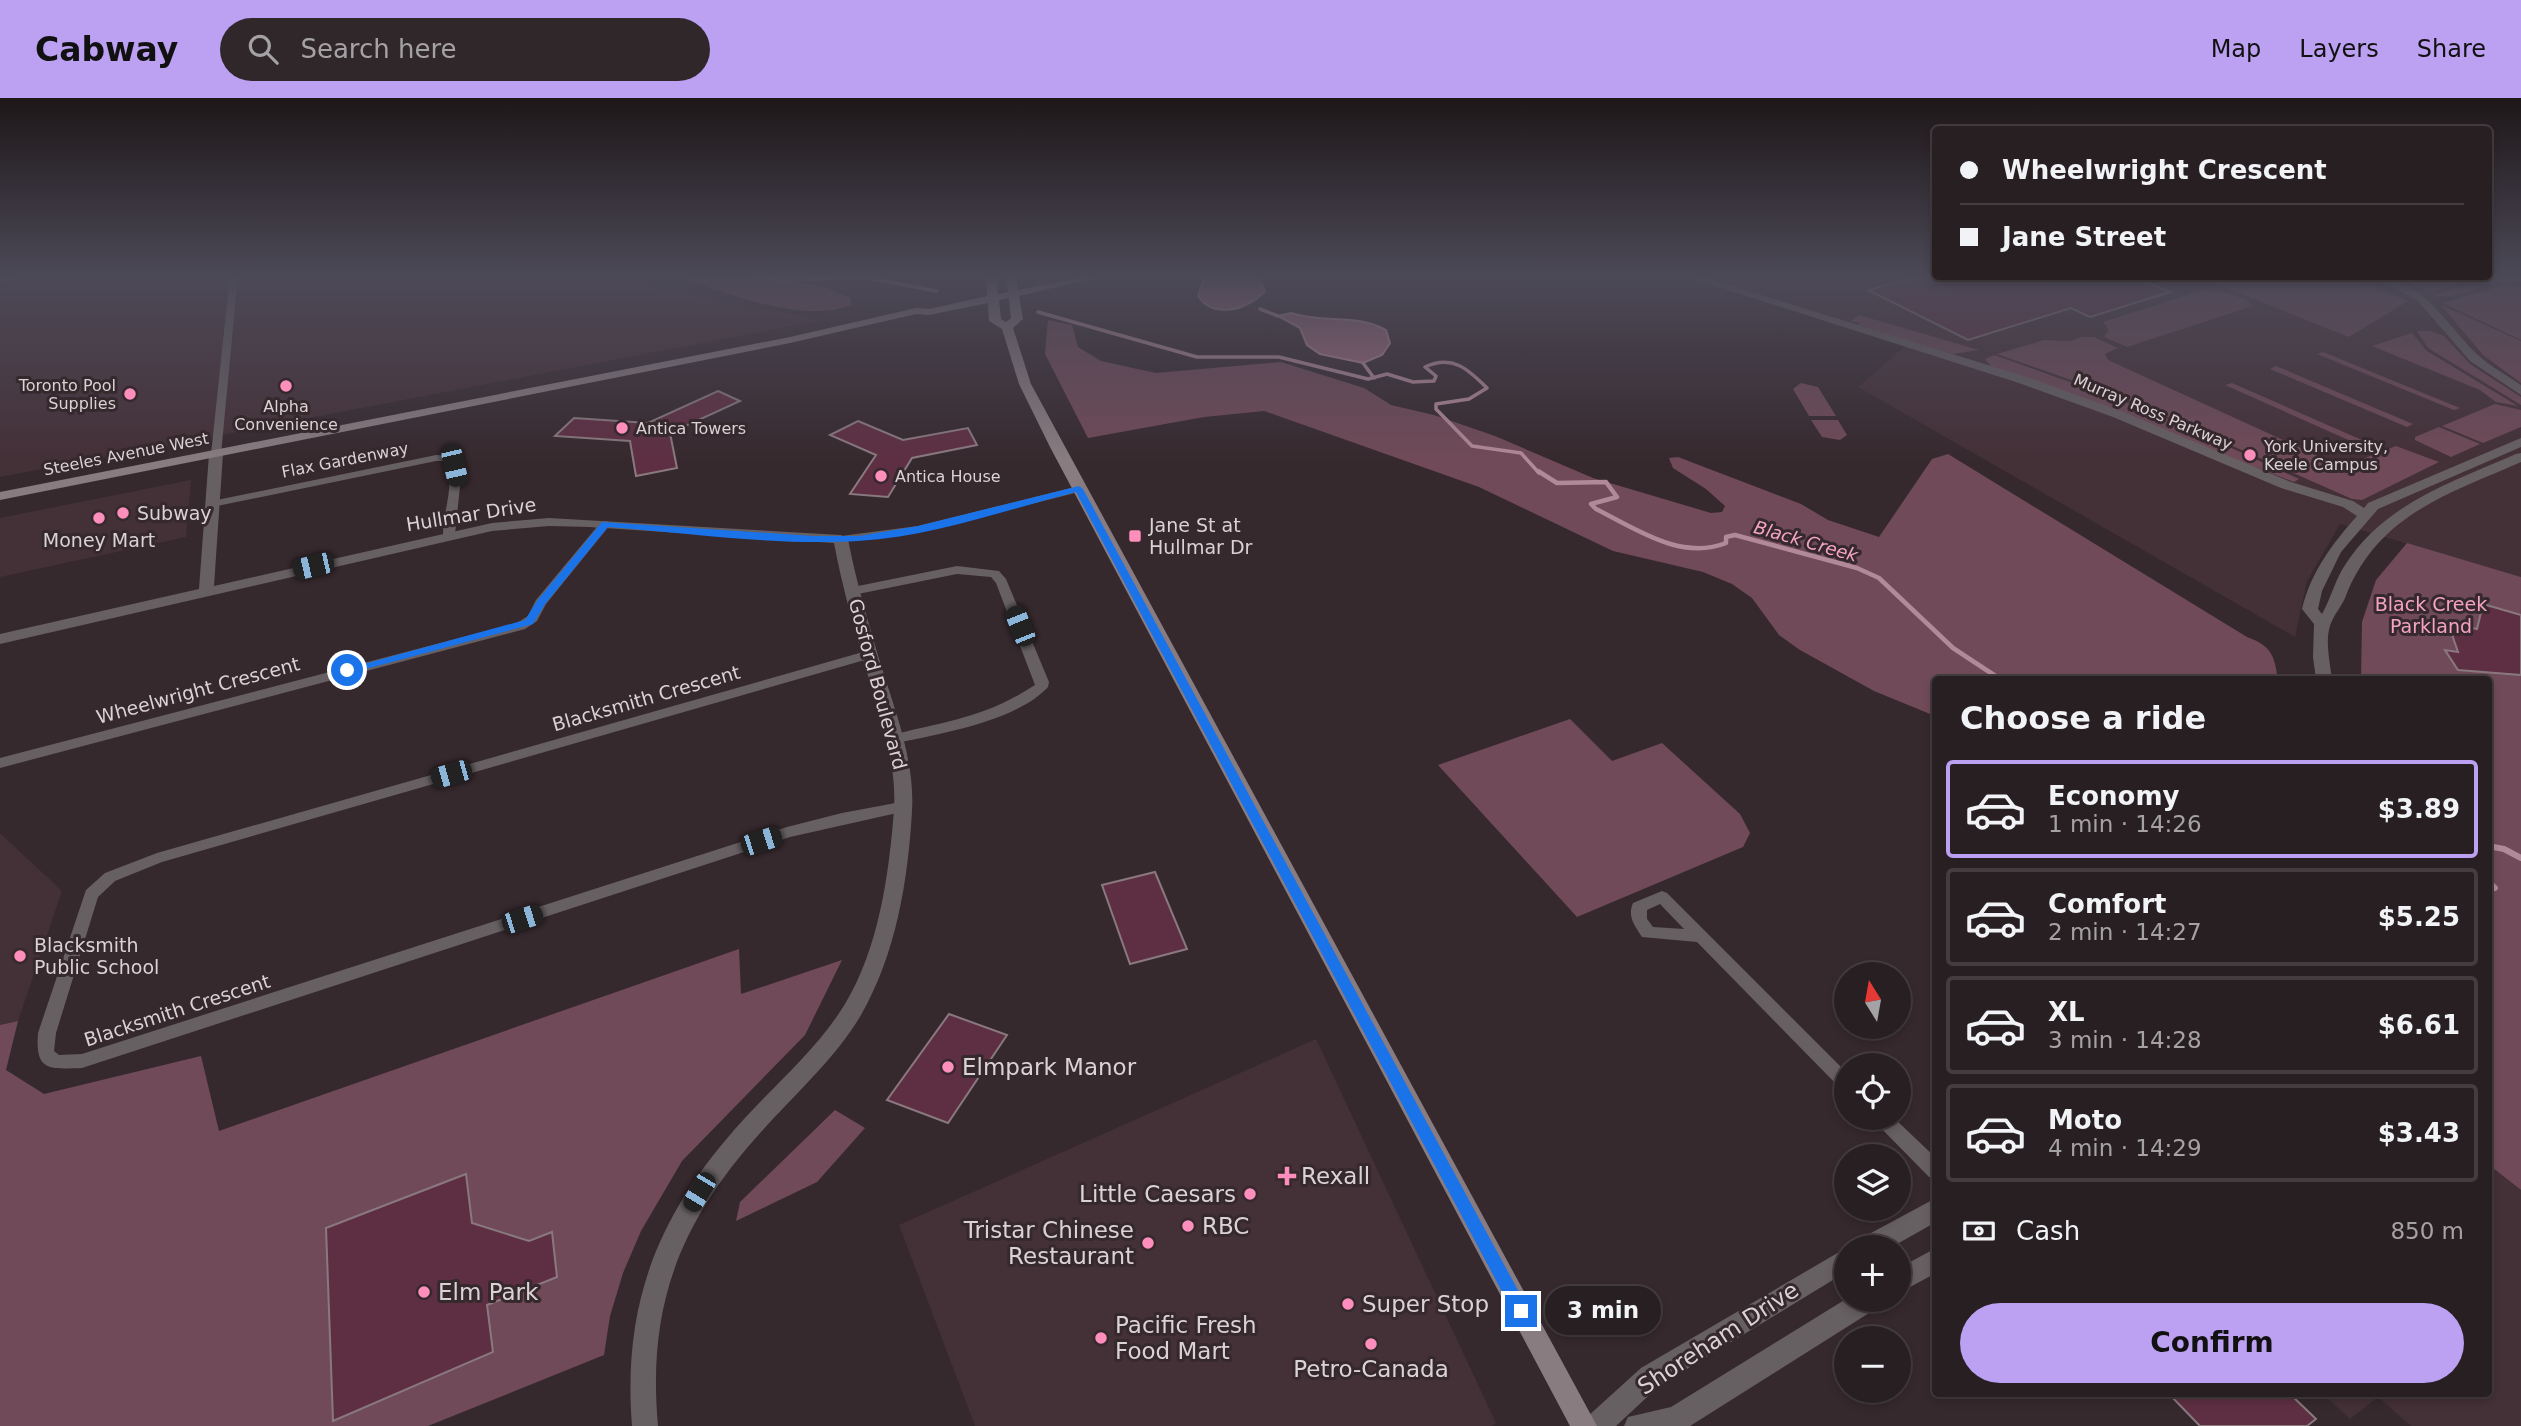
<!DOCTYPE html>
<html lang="en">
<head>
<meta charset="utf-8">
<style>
	:root { --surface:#281f22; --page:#30272a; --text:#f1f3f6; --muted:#a5a2a5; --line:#443d40; --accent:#bca0f2 }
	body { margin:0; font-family:"DejaVu Sans",sans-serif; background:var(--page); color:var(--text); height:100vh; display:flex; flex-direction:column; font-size:26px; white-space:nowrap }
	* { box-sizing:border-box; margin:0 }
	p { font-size:23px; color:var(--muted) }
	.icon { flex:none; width:38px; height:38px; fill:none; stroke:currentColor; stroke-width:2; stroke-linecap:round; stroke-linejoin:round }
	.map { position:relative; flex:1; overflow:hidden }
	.sheet { position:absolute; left:1932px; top:578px; width:560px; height:721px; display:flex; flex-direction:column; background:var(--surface); border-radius:7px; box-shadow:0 4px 10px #0003,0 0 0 2px var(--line) }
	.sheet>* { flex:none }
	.top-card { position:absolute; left:1932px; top:28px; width:560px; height:154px; border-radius:7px; box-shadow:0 4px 10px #0003,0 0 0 2px var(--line); display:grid; align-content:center; height:154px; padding:0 28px; background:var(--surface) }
	.needle { width:46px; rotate:349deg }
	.buttons { position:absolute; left:1834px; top:864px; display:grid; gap:14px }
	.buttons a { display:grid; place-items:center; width:77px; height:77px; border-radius:50%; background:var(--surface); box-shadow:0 4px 10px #0003,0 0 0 2px var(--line); font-size:35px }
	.end { position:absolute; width:32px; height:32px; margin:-16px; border:9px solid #1a73e8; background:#fff; box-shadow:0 0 0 4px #fff }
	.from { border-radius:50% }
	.bubble { position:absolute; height:49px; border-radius:24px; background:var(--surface); box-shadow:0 4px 10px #0003,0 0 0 2px var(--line); font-size:23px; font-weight:800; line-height:49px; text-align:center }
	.car { position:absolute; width:21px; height:42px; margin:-21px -10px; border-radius:9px; box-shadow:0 0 5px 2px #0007; background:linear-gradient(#222 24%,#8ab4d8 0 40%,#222 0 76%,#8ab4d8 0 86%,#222 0) }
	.top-card b { display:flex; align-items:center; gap:24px; height:66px; font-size:26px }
	.top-card b+b { border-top:2px solid var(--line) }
	.top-card i { width:18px; height:18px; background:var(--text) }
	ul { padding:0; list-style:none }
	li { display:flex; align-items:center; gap:21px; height:98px; margin:0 14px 10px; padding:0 14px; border:4px solid var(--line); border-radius:7px }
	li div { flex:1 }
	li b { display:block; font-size:26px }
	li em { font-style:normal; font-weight:800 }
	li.active { border-color:var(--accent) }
	li>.icon { width:63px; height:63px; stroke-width:1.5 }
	h2 { padding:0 28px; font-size:32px; line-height:84px }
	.pay { display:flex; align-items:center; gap:18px; height:77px; padding:0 28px; font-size:26px }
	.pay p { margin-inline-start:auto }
	.action { display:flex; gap:14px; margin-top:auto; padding:14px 28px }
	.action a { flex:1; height:80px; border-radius:42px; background:var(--accent); color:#111; font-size:28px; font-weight:800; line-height:80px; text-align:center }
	header { display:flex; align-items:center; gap:42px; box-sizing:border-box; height:98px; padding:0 35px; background:var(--accent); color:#111 }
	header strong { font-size:33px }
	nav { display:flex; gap:38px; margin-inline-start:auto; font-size:24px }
	.search { width:490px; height:63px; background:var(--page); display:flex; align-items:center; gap:18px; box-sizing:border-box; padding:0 24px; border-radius:38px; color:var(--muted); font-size:26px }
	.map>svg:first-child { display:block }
	.built { fill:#443037 }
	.green { fill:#704a58 }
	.water { fill:#9f6a7e; stroke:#b18998; stroke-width:2 }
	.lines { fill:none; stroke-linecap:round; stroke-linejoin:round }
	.stream-far2 { stroke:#b18998; stroke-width:3.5 }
	.stream-far1 { stroke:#b18998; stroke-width:4.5 }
	.stream { stroke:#b18998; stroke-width:6 }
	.building { fill:#5e2f42; stroke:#89797e; stroke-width:2 }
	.minor { fill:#676063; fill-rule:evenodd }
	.tertiary { fill:#676063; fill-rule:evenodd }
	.secondary { fill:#887c80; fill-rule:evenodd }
	.route { fill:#1a73e8 }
	.poi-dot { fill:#fe8ebb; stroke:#36292e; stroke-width:2.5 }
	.labels { text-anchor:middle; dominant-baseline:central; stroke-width:6; stroke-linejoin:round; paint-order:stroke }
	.far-poi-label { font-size:16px; fill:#dbd2d5; stroke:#36292e; text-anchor:start }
	.far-street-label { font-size:16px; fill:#dbd2d5; stroke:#36292e }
	.far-water-label { font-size:18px; font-style:italic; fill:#f7a5c4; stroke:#36292e }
	.poi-label { font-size:19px; fill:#dbd2d5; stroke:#36292e; text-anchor:start }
	.street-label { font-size:19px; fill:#dbd2d5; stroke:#36292e }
	.park-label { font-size:19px; fill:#f5a3c2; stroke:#36292e }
	.near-poi-label { font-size:23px; fill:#dbd2d5; stroke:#36292e; text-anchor:start }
	.near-street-label { font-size:23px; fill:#dbd2d5; stroke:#36292e }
</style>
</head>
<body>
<header>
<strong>Cabway</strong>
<div class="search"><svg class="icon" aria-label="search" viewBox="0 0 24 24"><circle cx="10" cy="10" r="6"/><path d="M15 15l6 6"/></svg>Search here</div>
<nav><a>Map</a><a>Layers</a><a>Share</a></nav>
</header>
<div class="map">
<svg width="2521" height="1328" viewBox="0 0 2521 1328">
	<rect width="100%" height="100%" fill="#36292e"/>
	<!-- built -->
	<path class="built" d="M 0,177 L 594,177 L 823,222 L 0,379 Z
		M 1693,177 L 2521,177 L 2521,479 L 2340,426 L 2307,483 L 2295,539 L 1858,289 L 1909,245 Z
		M 191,382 L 186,439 L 0,479 L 0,420 Z
		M 0,735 L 62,793 L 18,923 L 0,927 Z
		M 1316,941 L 1496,1325 L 1490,1328 L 975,1328 L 899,1127 Z
		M 2489,1067 L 2521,1092 L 2521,1328 L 2411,1328 L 2378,1299 L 2350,1321 L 2322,1295 L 2488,1295 Z"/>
	<!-- green -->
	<path class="green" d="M 674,177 L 769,177 L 820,188 L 851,200 L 851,207 C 802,227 721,193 674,177 Z
		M 2498,177 L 2521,177 L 2521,184 C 2490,180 2464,201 2433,198 Z
		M 2200,179 L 2349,179 L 2408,203 L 2349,239 Z
		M 2395,179 L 2479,179 L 2431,194 Z
		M 2498,189 L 2521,189 L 2521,242 L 2443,205 Z
		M 2209,190 L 2245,201 L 2253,208 L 2127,249 L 2104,239 L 2109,232 L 2103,224 Z
		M 2441,207 L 2521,243 L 2521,285 L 2483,257 Z
		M 1859,217 L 1979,252 L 1953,256 L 1857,228 L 1860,225 L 1851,223 Z
		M 1048,222 L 1072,227 L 1078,249 L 1101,263 L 1156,275 L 1281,264 L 1364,290 L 1391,307 L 1434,317 L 1495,338 L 1593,380 L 1711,415 L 1722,414 L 1725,408 L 1706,391 L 1673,370 L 1669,360 L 1678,359 L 1801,406 L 1828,422 L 1879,439 L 1932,361 L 1948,356 L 2247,539 C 2271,548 2274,556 2278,581 L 1936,581 L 1935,618 L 1874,593 L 1800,552 L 1779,537 L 1752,500 L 1732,486 L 1703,474 L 1613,453 L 1479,389 L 1264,313 L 1204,319 L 1088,340 L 1045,256 Z
		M 2417,233 L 2430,233 L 2444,238 L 2470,266 L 2521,299 L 2521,307 L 2428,250 Z
		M 2412,235 L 2427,253 L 2518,308 L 2496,304 L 2480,292 L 2372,248 Z
		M 2082,239 L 2094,239 L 2118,250 L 2105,256 L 2108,262 L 2329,363 L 2352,365 L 2396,348 L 2439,364 L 2362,402 L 2352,401 L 2131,303 L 1997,256 L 2044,242 L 2070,243 Z
		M 2323,254 L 2460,310 L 2454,312 L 2317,256 Z
		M 1994,257 L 2153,314 L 2299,381 L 2294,384 L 1991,268 L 1985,261 Z
		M 2276,268 L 2413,326 L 2407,329 L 2270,271 Z
		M 1801,285 L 1818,289 L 1836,318 L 1809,318 L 1793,291 Z
		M 2232,285 L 2371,346 L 2364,349 L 2225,287 Z
		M 2495,306 L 2521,312 L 2521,329 L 2483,345 L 2442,328 Z
		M 1811,322 L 1838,322 L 1847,337 L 1840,342 L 1822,339 Z
		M 2439,329 L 2480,346 L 2451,359 L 2415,342 L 2415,339 Z
		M 2407,445 L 2521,479 L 2521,1092 L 2489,1067 L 2488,581 L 2361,581 L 2362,524 L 2376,482 Z
		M 1570,621 L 1612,663 L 1662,645 L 1740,716 L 1750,735 L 1743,749 L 1577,819 L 1438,667 Z
		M 739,851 L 741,896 L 842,862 L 805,937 L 682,1063 L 641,1133 L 623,1175 L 610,1218 L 604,1257 L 428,1328 L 0,1328 L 0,927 L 18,923 L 6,972 L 44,996 L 201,958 L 219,1033 Z
		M 835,1012 L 865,1030 L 817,1084 L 736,1123 L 740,1104 Z"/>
	<!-- water -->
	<path class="water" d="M 1205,177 C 1222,176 1260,170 1265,193 C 1249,211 1214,222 1198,198 Z
		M 1291,215 C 1326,226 1356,215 1386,232 L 1390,245 L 1382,257 L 1363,265 L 1320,256 L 1307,247 L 1300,230 L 1278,218 Z"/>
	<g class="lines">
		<!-- stream-far2 -->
		<path class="stream-far2" d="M 750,177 L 781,182 L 863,179 L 937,193
			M 1260,211 L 1278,218
			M 1038,214 L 1197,259 L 1279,259 L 1368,281 L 1387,276 L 1413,284 L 1434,283 L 1436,278 L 1425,269 C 1452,256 1468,271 1487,290 L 1469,301 L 1436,306 L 1436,311 L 1472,348 L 1521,355 L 1539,375
			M 1363,265 L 1374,280"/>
		<!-- stream-far1 -->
		<path class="stream-far1" d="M 1538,373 L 1557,385 L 1606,384 L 1617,399 L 1591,406 L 1596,411 C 1636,431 1681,463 1726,445 L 1726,439 L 1735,437 L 1857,470 L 1879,480 L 1953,550 L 2000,581"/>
		<!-- stream -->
		<path class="stream" d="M 2488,748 L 2504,751 L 2521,760
			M 2488,783 L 2495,790 L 2488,791"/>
	</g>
	<!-- building -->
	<path class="building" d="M 1926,177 L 2132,178 L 2170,194 L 2090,219 L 2071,210 L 1968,242 L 1868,192 Z
		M 718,293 L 740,303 L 670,335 L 677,370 L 636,378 L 630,343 L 555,338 L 574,320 L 648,325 Z
		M 858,323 L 903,342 L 968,330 L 977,347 L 912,360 L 888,399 L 850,396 L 876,357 L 830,337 Z
		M 2483,506 L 2521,517 L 2521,577 L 2458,572 L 2445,552 L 2458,554 L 2448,525 L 2477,531 Z
		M 1155,774 L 1187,851 L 1130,866 L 1102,787 Z
		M 949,916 L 1007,937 L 948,1025 L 887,1002 Z
		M 466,1076 L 472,1125 L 529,1143 L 552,1134 L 557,1179 L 487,1207 L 493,1254 L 333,1323 L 326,1130 Z
		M 2168,1295 L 2289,1295 L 2316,1321 L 2307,1328 L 2200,1328 Z"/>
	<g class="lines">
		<!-- minor -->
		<path class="minor" d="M 14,177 L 35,177 L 0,184 L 0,178 Z
			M 230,177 L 238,177 L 221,356 L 216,359 L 211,356 Z
			M 436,357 L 453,358 L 461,379 L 455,436 L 449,439 L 443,436 C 443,411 456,387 445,363 L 436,363 L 212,409 L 206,406 L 212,403 Z
			M 1079,388 L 1083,389 L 1083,393 L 918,434 L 841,444 L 835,441 L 841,438 L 918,428 Z
			M 605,423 L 609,424 L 609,428 L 546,506 L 537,523 L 525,531 L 0,670 L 0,660 L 517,525 L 528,518 L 536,502 L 601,424 Z
			M 957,468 L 999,473 L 1006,481 L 1049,584 L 1048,589 C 1016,624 937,636 893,646 L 888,644 L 886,641 L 888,638 C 945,623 983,621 1035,587 L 996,485 L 991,479 L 957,476 L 853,497 L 847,493 L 853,489 Z
			M 870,552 L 876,556 L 875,559 L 162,764 L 115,783 L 98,799 L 56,935 L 54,953 L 59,957 L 82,956 L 787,729 L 842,715 L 901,704 L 908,709 L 906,713 L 790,739 L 82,970 C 49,971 35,974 38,935 L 86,792 L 105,775 L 157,755 Z
			M 1662,793 L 1667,795 L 1846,974 L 1846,992 L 1840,990 L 1697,844 L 1642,839 C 1635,828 1627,819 1633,805 ZM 1660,806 L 1684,831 L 1653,829 L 1647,821 L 1647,812 Z
			M 1873,1020 L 1894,1020 L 1936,1060 L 1936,1081 L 1929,1079 L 1876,1025 Z"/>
		<!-- tertiary -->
		<path class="tertiary" d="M 1681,177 L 1696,177 L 2027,279 L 2121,313 L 2291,384 L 2353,403 L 2364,410 L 2368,405 L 2521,340 L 2521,349 L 2378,411 L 2341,454 L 2322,493 L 2318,511 L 2322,516 C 2331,500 2335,482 2345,467 C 2385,405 2452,384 2516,356 L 2521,355 L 2521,364 C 2446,397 2377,417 2345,500 C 2341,509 2333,518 2330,528 C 2325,543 2330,565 2332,581 L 2316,581 L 2313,559 L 2314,526 L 2302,511 C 2311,474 2332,446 2357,418 L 2343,409 L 2281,390 L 2113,319 L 2019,285 Z
			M 2371,178 C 2421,178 2445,225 2477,256 C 2489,268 2507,277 2521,287 L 2521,297 L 2470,263 L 2417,202 Z
			M 216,352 L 223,356 L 214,488 L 492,425 L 549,420 L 841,437 L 848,441 C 856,483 868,523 880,564 C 895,612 915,663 912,713 C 908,783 896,856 861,917 C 835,961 795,996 761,1034 C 680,1124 647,1207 658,1328 L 632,1328 C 622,1202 660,1113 744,1021 C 779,983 818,950 845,906 C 879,850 889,776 894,712 C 897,663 879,614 865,568 C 853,527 842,487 834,445 L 589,429 L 549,428 L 492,433 L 0,546 L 0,536 L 199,491 L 209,356 Z
			M 1936,1100 L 1936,1124 L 1890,1150 L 1855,1150 L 1858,1142 Z
			M 1846,1150 L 1846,1174 L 1659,1288 L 1616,1328 L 1583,1328 L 1587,1319 L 1641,1270 Z
			M 1936,1150 L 1936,1175 L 1899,1195 L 1899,1170 Z
			M 1846,1201 L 1880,1202 L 1877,1210 L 1690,1328 L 1624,1328 L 1628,1319 L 1671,1309 Z"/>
		<!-- secondary -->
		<path class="secondary" d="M 986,177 L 996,177 L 998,196 L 1008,194 L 1006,177 L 1016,177 L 1018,192 L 1090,177 L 1108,177 L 1019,198 L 1023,221 L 1013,230 L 1031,286 L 1597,1328 L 1570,1328 L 1050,349 L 1019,286 L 1002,231 L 989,223 L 988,205 L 929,217 L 916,216 L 790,245 L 0,402 L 0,394 L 790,239 L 916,210 L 929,211 L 987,198 ZM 1009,200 L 1011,220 L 1006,224 L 1001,221 L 999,202 Z"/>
	</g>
	<!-- sky -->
	<linearGradient id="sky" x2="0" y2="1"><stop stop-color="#1e1719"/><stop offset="0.49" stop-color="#4c4957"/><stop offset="1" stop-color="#4c4957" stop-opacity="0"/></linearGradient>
	<rect width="2521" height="363" fill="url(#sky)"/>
	<!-- route -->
	<path class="route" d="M 1079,388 L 1083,391 L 1526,1207 L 1526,1218 L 1515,1218 L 1076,394 C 1005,412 931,439 858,443 C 779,448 688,435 608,429 L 545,506 L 533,526 L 347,576 L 342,572 L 525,522 L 537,503 L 602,424 L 813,438 L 859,438 L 918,428 Z"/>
	<!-- markers -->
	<g class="poi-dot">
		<circle cx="286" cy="288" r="7"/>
		<circle cx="130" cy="296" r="7"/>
		<circle cx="622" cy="330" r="7"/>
		<circle cx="2250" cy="357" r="7"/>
		<circle cx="881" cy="378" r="7"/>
		<circle cx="123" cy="415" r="7"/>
		<circle cx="99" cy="420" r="7"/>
		<rect x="1128" y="431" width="14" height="14" rx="3.5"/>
		<circle cx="20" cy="858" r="7"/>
		<circle cx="948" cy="969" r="7"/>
		<path d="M1283.5 1067.5h7v7h7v7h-7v7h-7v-7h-7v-7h7z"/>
		<circle cx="1250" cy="1096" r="7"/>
		<circle cx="1188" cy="1128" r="7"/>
		<circle cx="1148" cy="1145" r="7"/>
		<circle cx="424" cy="1194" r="7"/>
		<circle cx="1348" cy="1206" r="7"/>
		<circle cx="1101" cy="1240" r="7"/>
		<circle cx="1371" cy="1246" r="7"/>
	</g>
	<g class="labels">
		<!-- far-poi labels -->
		<g class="far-poi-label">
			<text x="116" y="287" text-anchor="end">Toronto Pool<tspan x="116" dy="18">Supplies</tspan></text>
			<text x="286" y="308" text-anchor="middle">Alpha<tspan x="286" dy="18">Convenience</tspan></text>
			<text x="636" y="330">Antica Towers</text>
			<text x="2264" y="348">York University,<tspan x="2264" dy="18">Keele Campus</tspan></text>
			<text x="895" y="378">Antica House</text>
		</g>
		<!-- far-street labels -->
		<g class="far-street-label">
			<text transform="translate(2153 314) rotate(23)">Murray Ross Parkway</text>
			<text transform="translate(126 356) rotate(-11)">Steeles Avenue West</text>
			<text transform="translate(345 362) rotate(-11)">Flax Gardenway</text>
		</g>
		<!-- far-water labels -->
		<g class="far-water-label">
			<text transform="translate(1806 443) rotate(16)">Black Creek</text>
		</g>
		<!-- poi labels -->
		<g class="poi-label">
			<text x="137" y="415">Subway</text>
			<text x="1149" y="427">Jane St at<tspan x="1149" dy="22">Hullmar Dr</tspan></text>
			<text x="99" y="442" text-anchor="middle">Money Mart</text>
			<text x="34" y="847">Blacksmith<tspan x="34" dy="22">Public School</tspan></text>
		</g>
		<!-- street labels -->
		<g class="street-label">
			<text transform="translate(471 416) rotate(-9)">Hullmar Drive</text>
			<text transform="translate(878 586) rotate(75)">Gosford Boulevard</text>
			<text transform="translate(198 592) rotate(-15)">Wheelwright Crescent</text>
			<text transform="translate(646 600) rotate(-16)">Blacksmith Crescent</text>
			<text transform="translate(177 912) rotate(-18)">Blacksmith Crescent</text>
		</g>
		<!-- park labels -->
		<g class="park-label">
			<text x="2431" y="506">Black Creek<tspan x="2431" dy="22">Parkland</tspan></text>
		</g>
		<!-- near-poi labels -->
		<g class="near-poi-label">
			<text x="962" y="969">Elmpark Manor</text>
			<text x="1301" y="1078">Rexall</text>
			<text x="1236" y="1096" text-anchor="end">Little Caesars</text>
			<text x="1202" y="1128">RBC</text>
			<text x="1134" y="1132" text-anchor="end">Tristar Chinese<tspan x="1134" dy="26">Restaurant</tspan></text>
			<text x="438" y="1194">Elm Park</text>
			<text x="1362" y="1206">Super Stop</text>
			<text x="1115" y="1227">Pacific Fresh<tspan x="1115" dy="26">Food Mart</tspan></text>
			<text x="1371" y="1271" text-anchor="middle">Petro-Canada</text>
		</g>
		<!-- near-street labels -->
		<g class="near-street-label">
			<text transform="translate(1718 1240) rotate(-33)">Shoreham Drive</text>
		</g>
	</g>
</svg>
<div class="buttons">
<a><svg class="needle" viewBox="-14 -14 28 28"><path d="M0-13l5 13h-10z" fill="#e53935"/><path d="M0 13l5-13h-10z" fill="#a5a2a5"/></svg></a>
<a><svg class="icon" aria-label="locate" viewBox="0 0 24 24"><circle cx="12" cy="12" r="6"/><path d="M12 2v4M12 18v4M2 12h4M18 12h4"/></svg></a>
<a><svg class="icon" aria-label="layers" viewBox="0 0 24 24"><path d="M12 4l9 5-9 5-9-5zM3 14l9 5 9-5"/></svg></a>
<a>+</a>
<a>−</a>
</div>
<i class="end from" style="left:347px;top:572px"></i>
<i class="end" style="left:1521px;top:1213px"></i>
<div class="bubble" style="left:1545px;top:1188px;width:116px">3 min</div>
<i class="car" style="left:454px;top:368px;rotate:167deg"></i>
<i class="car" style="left:313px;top:468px;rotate:257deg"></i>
<i class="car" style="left:1020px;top:528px;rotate:338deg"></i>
<i class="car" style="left:451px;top:676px;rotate:254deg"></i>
<i class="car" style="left:761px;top:743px;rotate:72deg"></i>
<i class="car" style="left:522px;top:821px;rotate:72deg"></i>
<i class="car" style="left:699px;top:1094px;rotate:211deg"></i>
<div class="top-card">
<b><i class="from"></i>Wheelwright Crescent</b>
<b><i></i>Jane Street</b>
</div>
<section class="sheet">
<h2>Choose a ride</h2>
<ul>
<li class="active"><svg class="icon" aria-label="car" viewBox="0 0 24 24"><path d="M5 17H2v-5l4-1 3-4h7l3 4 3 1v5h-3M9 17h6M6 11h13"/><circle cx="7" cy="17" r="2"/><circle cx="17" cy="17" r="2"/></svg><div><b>Economy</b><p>1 min · 14:26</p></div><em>$3.89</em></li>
<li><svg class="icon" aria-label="car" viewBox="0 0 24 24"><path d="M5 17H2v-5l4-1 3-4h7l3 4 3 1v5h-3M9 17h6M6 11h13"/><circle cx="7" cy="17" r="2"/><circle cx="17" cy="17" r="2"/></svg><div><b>Comfort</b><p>2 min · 14:27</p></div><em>$5.25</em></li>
<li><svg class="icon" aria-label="car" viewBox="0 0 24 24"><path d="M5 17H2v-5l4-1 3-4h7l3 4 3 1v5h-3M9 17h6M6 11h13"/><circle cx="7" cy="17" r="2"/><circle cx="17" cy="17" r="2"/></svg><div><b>XL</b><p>3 min · 14:28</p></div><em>$6.61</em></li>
<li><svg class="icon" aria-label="car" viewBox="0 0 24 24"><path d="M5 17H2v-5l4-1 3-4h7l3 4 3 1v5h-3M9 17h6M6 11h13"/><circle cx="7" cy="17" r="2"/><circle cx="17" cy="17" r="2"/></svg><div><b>Moto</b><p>4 min · 14:29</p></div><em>$3.43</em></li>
</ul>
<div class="pay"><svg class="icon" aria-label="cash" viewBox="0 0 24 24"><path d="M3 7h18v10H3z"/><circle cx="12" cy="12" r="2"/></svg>Cash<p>850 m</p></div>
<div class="action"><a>Confirm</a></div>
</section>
</div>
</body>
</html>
